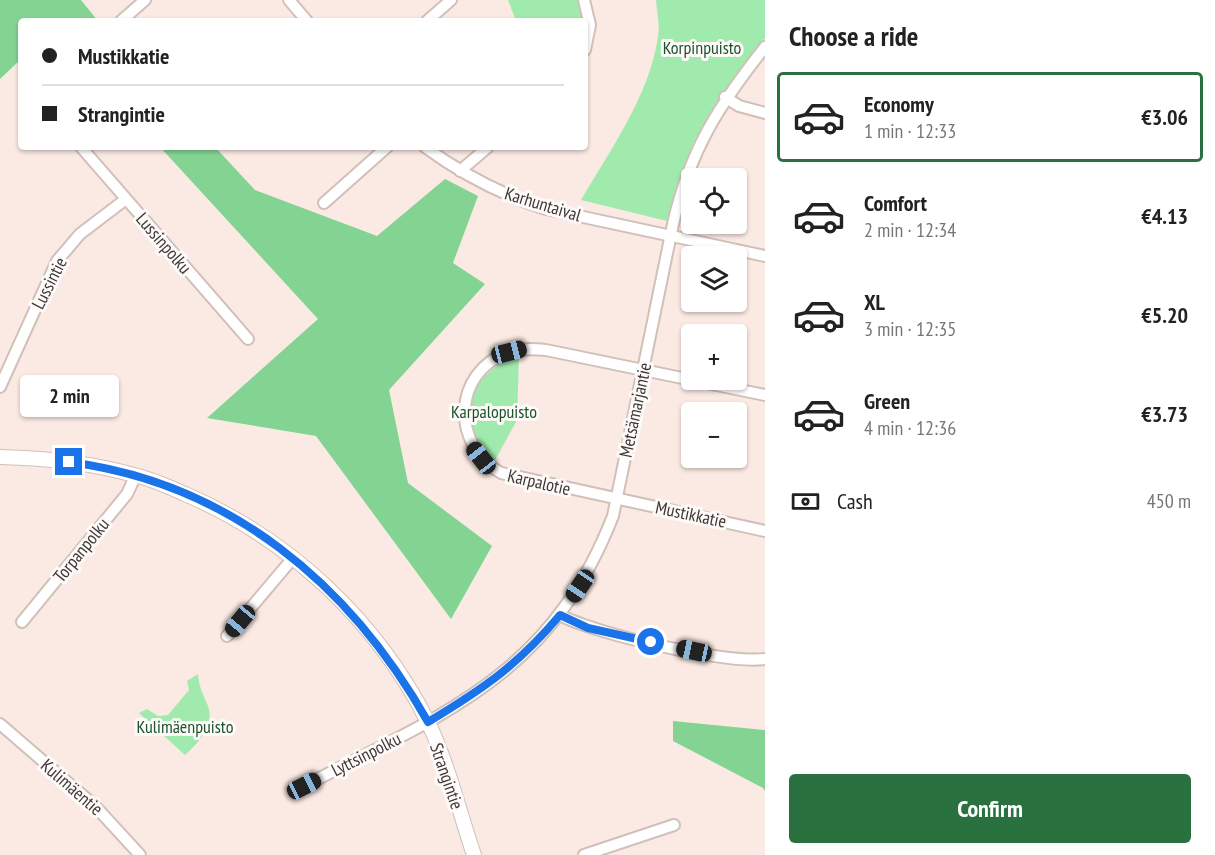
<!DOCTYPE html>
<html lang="en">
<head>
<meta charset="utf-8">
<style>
	:root { --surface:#fff; --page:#f2f2f2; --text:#222; --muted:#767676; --line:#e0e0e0; --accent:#29713e }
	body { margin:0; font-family:"PT Sans Narrow",sans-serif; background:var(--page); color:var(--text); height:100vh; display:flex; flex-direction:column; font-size:22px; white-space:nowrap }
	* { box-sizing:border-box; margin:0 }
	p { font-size:20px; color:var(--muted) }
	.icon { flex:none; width:33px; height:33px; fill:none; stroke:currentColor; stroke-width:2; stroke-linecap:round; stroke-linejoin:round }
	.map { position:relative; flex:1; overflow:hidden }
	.panel { display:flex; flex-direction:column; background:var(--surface); width:450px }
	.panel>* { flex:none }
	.banner { position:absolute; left:18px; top:18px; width:570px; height:132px; border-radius:6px; box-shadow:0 2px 4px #0004; display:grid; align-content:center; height:132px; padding:0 24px; background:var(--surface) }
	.fabs { position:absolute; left:681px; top:168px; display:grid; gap:12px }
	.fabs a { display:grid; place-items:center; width:66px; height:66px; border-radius:6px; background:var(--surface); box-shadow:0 2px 4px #0004; font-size:30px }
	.end { position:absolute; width:27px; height:27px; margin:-14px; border:8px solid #1a73e8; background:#fff; box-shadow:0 0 0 3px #fff }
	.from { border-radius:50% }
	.bubble { position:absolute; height:42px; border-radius:6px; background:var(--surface); box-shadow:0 2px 4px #0004; font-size:20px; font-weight:800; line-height:42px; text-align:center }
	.car { position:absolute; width:18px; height:36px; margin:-18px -9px; border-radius:8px; box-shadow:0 0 4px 2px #0007; background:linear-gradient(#222 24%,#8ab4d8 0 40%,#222 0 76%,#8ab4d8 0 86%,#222 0) }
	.banner b { display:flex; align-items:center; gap:21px; height:57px; font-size:22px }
	.banner b+b { border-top:2px solid var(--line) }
	.banner i { width:15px; height:15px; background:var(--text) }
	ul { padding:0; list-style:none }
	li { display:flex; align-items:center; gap:18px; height:90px; margin:0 12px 9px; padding:0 12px; border:3px solid transparent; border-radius:6px }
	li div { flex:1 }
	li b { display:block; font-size:22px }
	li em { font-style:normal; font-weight:800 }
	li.active { border-color:var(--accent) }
	li>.icon { width:54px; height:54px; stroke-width:1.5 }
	h2 { padding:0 24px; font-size:27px; line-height:72px }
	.pay { display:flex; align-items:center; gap:15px; height:66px; padding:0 24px; font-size:22px }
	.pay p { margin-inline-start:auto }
	.action { display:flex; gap:12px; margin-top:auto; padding:12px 24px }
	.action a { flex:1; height:69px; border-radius:6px; background:var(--accent); color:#fff; font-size:24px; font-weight:800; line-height:69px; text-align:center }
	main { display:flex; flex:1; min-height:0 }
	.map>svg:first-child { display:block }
	.green { fill:#a1eaae }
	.forest { fill:#83d493 }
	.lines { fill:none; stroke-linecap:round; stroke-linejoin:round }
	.street-casing { stroke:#d1c0b9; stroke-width:14 }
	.secondary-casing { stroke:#d1c0b9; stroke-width:16 }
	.street { stroke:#fff; stroke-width:10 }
	.secondary { stroke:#fff; stroke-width:14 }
	.route { stroke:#1a73e8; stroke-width:8 }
	.labels { text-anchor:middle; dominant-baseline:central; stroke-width:6; stroke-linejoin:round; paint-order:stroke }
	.park-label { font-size:18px; fill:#1b542b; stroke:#fefaf9 }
	.street-label { font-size:18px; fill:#3f3835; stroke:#fefaf9 }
</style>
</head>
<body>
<main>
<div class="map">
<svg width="765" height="855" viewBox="0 0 765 855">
	<rect width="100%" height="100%" fill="#fbeae3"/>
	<!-- green -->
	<path class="green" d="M 508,0 L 579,0 L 584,21 L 516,21 Z
		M 656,0 L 765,0 L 765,38 L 720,98 L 693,144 L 667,221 L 581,200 C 611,149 649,96 658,37 C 660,25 657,12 656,0 Z
		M 519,355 L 517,420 L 493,464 C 483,451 471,437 469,420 C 466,389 492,363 519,355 Z
		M 198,674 C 199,687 203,694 208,706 C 215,726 198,743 185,755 L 139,713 L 147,709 L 158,716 L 168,715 L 189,690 L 187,681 Z"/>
	<!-- forest -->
	<path class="forest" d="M 0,0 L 81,0 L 98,21 L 21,21 L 21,59 L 0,79 Z
		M 160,147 L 215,147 L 255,190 L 377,236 L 445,179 L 478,196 L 453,263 L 485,284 L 389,390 L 408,483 L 492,546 L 451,619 L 316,436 L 207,418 L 318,319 Z
		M 673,721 L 765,730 L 765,791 L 763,788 L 673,741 Z"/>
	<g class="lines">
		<!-- street casing -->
		<g class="street-casing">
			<path id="street" d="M 289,0 L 307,21
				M 584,0 L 590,25 L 585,50
				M 121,21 L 145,0
				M 427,21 L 451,0
				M 725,97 L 739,106 L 765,113
				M 81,147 L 248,339
				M 425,147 C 462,174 502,195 546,209 L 765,256
				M 460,171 L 488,147
				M 324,203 L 387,147
				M 0,387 L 57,261 L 80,234 L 126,199
				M 765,395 L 546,350 C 534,349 521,348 509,352 C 452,372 451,445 501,473 L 765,531
				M 560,615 C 595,634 726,664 765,659
				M 22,622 L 127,494 L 136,475
				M 227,636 L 293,558
				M 0,724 L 95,806 L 140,855
				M 304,786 C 447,712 550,676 613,516 L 673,224 C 690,150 719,105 765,47
				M 584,855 L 674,825"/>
		</g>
		<!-- secondary casing -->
		<g class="secondary-casing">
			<path id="secondary" d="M 0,457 C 45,458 91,463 134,475 C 152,479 169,487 185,494 C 290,539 377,621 428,722 C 448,764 459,811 474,855"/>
		</g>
		<!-- street -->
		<use href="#street" class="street"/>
		<!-- secondary -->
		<use href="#secondary" class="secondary"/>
	</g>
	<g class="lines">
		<!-- route -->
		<path class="route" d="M 69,462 C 230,483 350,584 428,722 C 483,689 518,665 560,615 L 588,628 L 651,642"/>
	</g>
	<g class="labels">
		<!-- park labels -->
		<g class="park-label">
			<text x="702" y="47">Korpinpuisto</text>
			<text x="494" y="411">Karpalopuisto</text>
			<text x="185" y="726">Kulimäenpuisto</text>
		</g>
		<!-- street labels -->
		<g class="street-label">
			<text transform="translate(543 204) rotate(17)">Karhuntaival</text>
			<text transform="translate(164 243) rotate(49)">Lussinpolku</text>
			<text transform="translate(49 283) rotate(-63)">Lussintie</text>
			<text transform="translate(635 410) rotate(-78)">Metsämarjantie</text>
			<text transform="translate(539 482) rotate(13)">Karpalotie</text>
			<text transform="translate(691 514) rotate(12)">Mustikkatie</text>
			<text transform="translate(81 550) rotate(-51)">Torpanpolku</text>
			<text transform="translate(366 754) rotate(-27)">Lyttsinpolku</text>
			<text transform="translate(447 776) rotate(71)">Strangintie</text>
			<text transform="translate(72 787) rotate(41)">Kulimäentie</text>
		</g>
	</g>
</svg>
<div class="fabs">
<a><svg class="icon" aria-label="locate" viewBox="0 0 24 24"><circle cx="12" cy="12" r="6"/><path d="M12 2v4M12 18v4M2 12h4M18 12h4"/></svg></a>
<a><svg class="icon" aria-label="layers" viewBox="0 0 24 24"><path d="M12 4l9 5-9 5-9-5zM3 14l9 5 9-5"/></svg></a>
<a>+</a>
<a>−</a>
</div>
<i class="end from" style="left:651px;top:642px"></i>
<i class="end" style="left:69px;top:462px"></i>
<div class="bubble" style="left:20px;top:375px;width:99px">2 min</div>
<i class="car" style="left:509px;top:352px;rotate:76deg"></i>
<i class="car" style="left:481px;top:458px;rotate:322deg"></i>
<i class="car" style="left:580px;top:586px;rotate:214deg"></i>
<i class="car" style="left:240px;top:621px;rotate:220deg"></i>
<i class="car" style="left:694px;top:651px;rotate:282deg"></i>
<i class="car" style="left:304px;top:786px;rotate:63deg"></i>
<div class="banner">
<b><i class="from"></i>Mustikkatie</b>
<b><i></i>Strangintie</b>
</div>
</div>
<section class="panel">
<h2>Choose a ride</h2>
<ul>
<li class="active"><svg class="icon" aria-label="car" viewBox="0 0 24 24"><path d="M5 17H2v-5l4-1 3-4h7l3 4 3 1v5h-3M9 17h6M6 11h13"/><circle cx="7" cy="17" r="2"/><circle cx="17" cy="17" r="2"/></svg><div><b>Economy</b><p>1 min · 12:33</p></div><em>€3.06</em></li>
<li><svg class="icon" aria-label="car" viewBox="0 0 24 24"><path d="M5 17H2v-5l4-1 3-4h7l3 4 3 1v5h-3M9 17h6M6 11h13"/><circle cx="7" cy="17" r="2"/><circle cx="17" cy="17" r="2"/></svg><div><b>Comfort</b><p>2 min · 12:34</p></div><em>€4.13</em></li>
<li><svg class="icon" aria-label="car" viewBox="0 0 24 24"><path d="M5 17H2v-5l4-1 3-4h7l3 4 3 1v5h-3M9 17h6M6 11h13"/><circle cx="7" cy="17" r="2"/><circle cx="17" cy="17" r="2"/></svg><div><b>XL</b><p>3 min · 12:35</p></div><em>€5.20</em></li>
<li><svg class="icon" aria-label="car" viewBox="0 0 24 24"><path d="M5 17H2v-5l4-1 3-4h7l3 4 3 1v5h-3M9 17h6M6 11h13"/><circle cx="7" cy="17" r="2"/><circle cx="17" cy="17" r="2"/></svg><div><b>Green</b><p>4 min · 12:36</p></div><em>€3.73</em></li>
</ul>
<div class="pay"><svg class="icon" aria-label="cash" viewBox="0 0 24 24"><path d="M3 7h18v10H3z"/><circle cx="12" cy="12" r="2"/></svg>Cash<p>450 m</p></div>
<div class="action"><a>Confirm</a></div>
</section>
</main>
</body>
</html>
